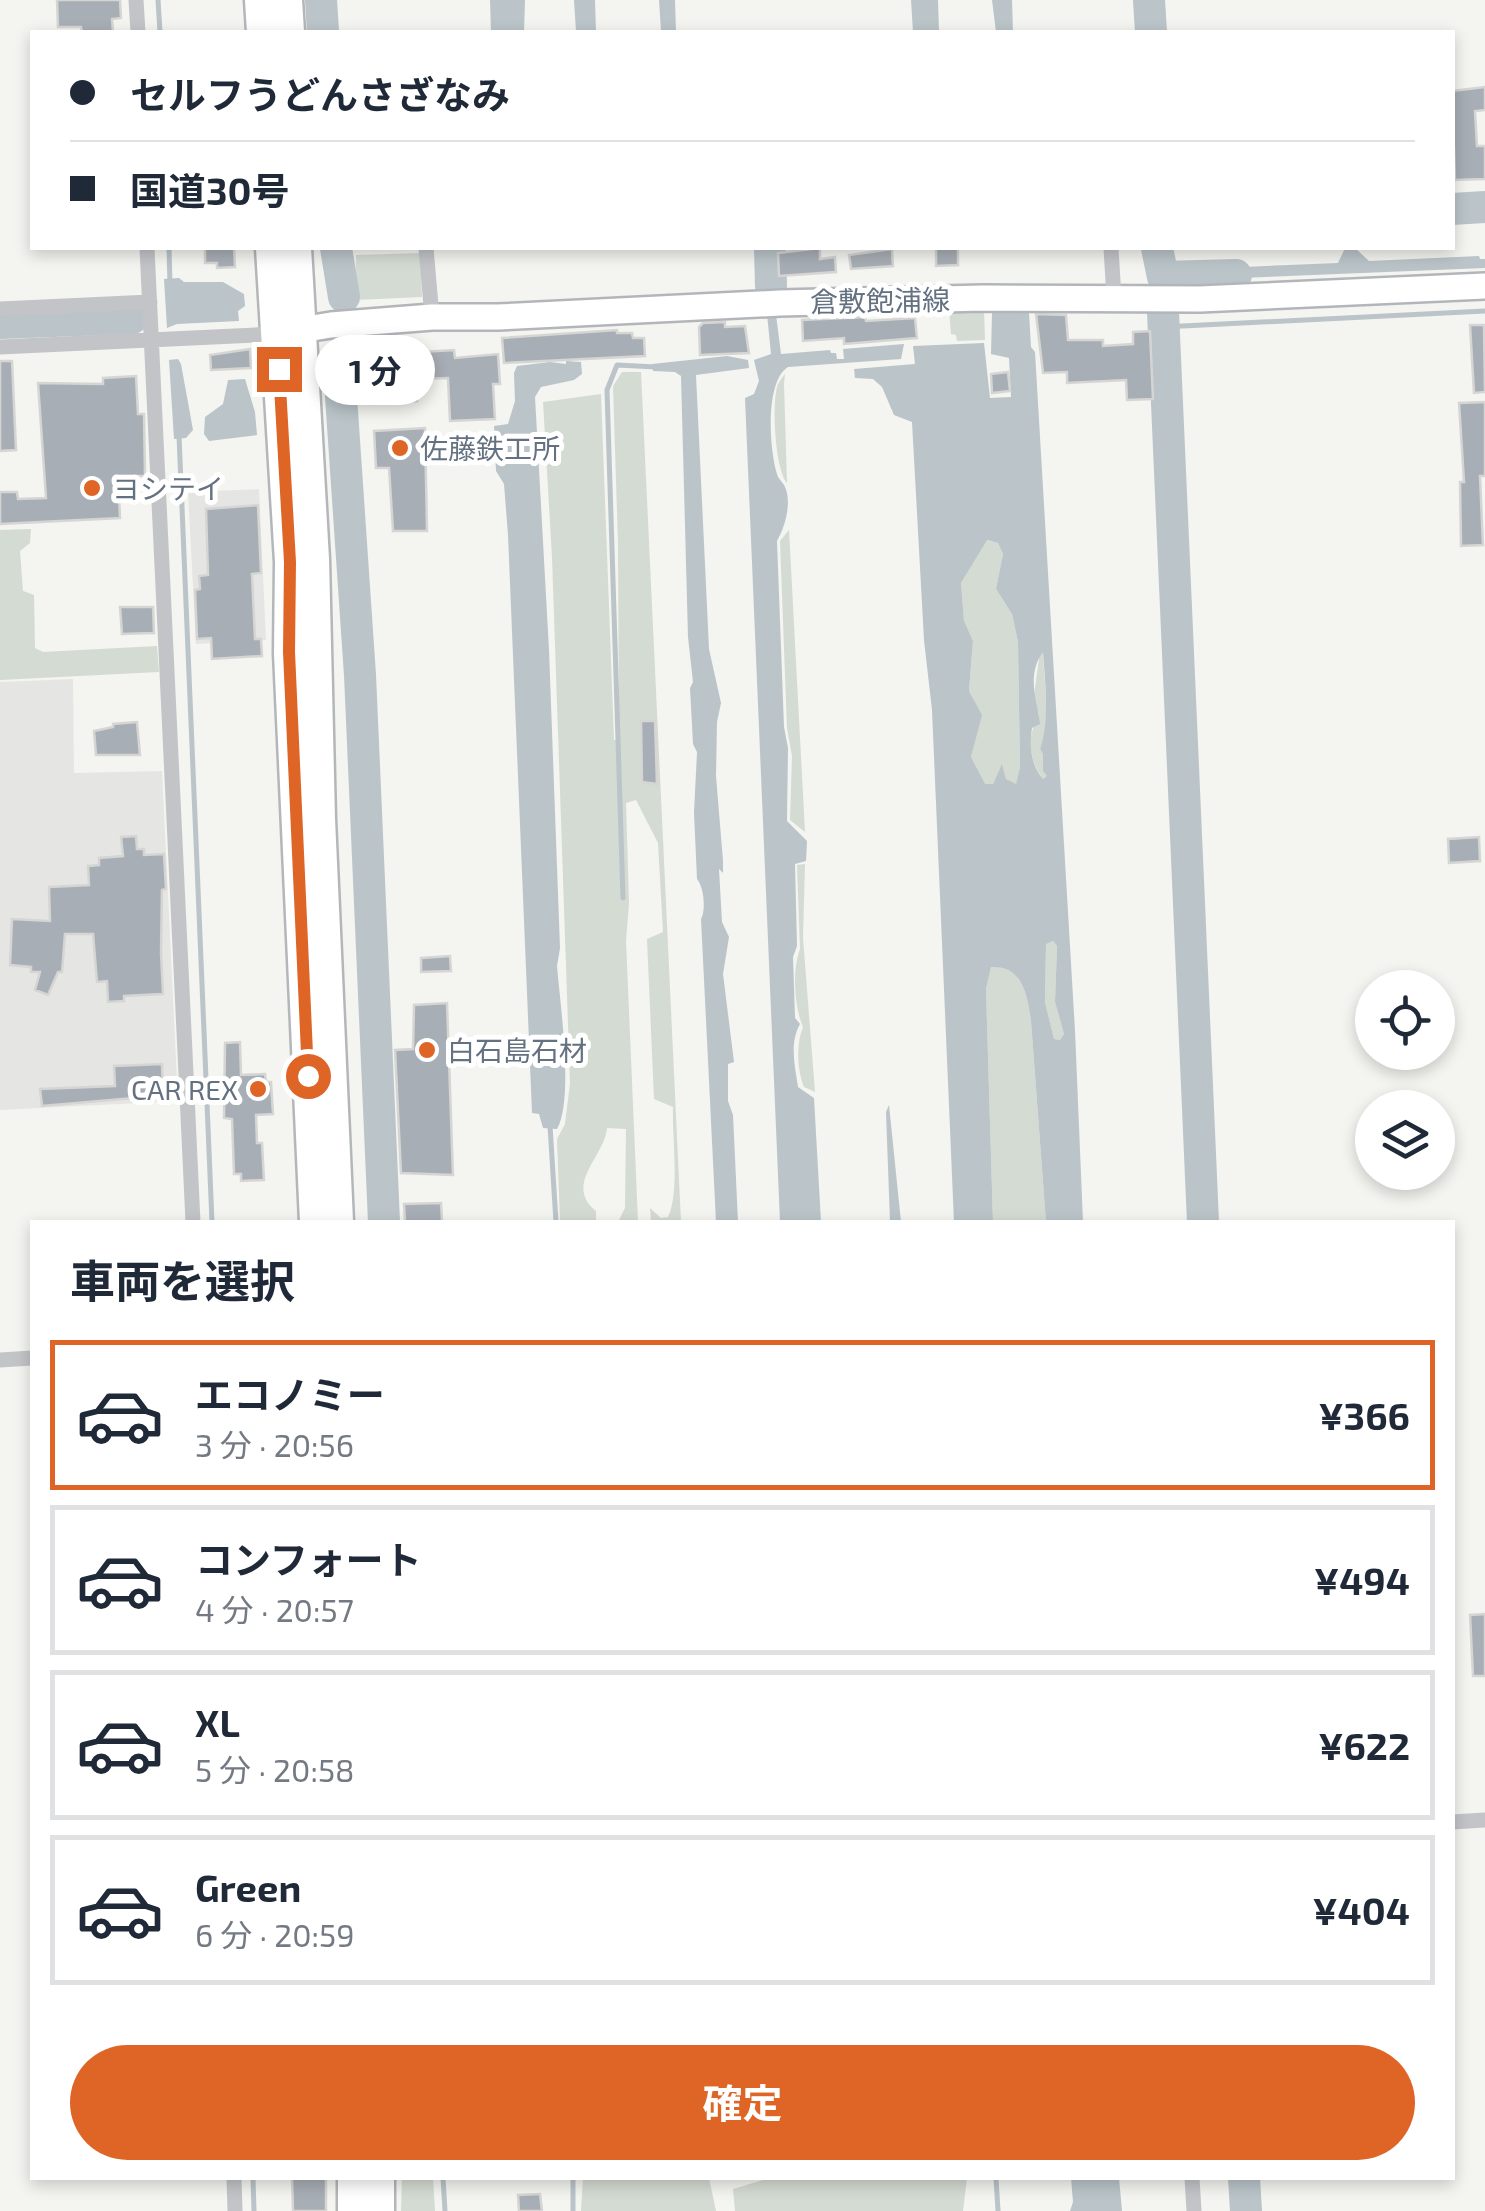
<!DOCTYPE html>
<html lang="ja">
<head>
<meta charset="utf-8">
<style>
	:root { --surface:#fff; --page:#f2f2f3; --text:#1f2937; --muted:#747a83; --line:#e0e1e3; --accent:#df6526 }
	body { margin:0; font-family:"Exo 2","Noto Sans JP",sans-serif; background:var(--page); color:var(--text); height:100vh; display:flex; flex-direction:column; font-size:38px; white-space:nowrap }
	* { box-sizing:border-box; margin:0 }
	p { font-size:32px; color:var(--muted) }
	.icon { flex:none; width:55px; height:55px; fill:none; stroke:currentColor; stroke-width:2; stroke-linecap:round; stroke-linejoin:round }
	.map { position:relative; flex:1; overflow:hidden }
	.details { position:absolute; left:30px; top:1220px; width:1425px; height:960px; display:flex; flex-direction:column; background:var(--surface); border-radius:0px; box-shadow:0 5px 15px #0003 }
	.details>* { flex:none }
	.hud { position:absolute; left:30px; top:30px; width:1425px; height:220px; border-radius:0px; box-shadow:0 5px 15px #0003; display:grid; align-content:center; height:220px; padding:0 40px; background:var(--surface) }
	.buttons { position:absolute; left:1355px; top:970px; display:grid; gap:20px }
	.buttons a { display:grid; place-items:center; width:100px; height:100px; border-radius:50%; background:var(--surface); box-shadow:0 5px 15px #0003; font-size:50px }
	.end { position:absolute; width:45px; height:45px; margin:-22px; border:12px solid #df6526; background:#fff; box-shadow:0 0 0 5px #fff }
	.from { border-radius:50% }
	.bubble { position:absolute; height:70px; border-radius:35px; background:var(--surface); box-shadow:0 5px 15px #0003; font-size:32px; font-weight:700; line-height:70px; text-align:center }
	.hud b { display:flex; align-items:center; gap:35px; height:95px; font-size:38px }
	.hud b+b { border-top:2px solid var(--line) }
	.hud i { width:25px; height:25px; background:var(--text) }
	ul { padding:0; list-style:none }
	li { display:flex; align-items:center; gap:30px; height:150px; margin:0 20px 15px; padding:0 20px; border:5px solid var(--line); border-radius:0px }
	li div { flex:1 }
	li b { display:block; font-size:38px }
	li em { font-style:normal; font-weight:700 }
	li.active { border-color:var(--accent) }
	li>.icon { width:90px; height:90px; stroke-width:1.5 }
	h2 { padding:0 40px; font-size:45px; line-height:120px }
	.primary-button { display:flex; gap:20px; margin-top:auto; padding:20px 40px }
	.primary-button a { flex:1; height:115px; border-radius:60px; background:var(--accent); color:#fff; font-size:40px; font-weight:700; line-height:115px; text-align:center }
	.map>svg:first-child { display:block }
	.built { fill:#e5e6e4 }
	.green { fill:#d4dbd2 }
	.water { fill:#bac4c9; fill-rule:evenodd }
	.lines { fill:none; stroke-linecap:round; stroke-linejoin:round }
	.stream { stroke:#bac4c9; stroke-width:5 }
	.river { stroke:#bac4c9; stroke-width:32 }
	.building { fill:#a8aeb5; stroke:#d5d6d3; stroke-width:2.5 }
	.primary-casing { stroke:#b2b6ba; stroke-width:30 }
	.highway-casing { stroke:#b4b7ba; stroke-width:35 }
	.street { stroke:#c2c4c8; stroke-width:15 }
	.primary { stroke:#fff; stroke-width:25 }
	.highway { stroke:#fff; stroke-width:30 }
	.route { stroke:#df6526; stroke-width:12 }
	.poi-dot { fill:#df6526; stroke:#fff; stroke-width:4 }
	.labels { text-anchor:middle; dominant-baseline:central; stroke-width:10; stroke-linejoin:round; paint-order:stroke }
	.street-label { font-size:28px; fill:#647181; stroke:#fff }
	.poi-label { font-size:28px; fill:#647181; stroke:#fff; text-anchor:start }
</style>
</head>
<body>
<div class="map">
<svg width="1485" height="2211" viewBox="0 0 1485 2211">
	<rect width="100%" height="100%" fill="#f4f4f0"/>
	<!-- built -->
	<path class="built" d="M 259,489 L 266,640 L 196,644 L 188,492 Z
		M 73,679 L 74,773 L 162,771 L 178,1101 L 0,1110 L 0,682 Z"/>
	<!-- green -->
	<path class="green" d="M 420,253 L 422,297 L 355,300 L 356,255 Z
		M 949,309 L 984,309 L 985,340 L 957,341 L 956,335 L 951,334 Z
		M 622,372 L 641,372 L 681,1222 L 651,1222 L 650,1208 L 661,1218 L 668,1217 C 680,1191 672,1138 673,1107 L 654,1099 L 647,939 L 663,932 L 658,843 L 636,800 L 626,803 L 629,903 L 626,941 L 638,1222 L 618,1222 L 625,1208 L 626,1129 L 607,1128 C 605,1156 563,1185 596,1211 L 596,1221 L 560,1222 L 557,1139 L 565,1124 L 570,1083 L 552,557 L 543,402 L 601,394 L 614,740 L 619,740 L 618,544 L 613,386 Z
		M 785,374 L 784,384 L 787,483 C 775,469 772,407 777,387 C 778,383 782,378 785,374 Z
		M 31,529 L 30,543 L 20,551 L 23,591 L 34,595 L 35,648 L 43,652 L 157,646 L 159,672 L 0,680 L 0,530 Z
		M 789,530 L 805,832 L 790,820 L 792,756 L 787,728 L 780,541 Z
		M 986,540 L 998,543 L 1003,554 L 996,589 L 1012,614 L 1018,642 L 1020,767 L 1016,785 L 1006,779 L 1002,765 L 993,784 L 984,784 L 971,757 L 981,715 L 969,691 L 973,641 L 964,622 L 961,583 Z
		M 1040,652 L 1043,652 C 1044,682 1051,721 1040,749 L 1043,754 L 1043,771 L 1048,776 L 1043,779 C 1029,760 1026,737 1039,715 L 1033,702 Z
		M 805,864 L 803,938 L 815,1092 L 804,1087 C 797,1070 796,1044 803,1027 C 794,1006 792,970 800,949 L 797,865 Z
		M 1053,941 L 1057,946 L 1055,1002 L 1064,1034 L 1060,1040 L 1054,1039 L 1045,1002 L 1046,943 Z
		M 991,966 C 1023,966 1027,996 1031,1021 L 1046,1222 L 993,1222 L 986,989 Z
		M 402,2178 L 433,2178 L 435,2211 L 401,2211 Z
		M 583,2178 L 709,2178 L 716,2211 L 581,2211 Z
		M 770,2178 L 967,2178 L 963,2211 L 735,2211 L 733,2189 Z"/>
	<!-- water -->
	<path class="water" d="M 490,0 L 525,0 L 524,32 L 491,32 Z
		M 574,0 L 595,0 L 596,32 L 576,32 Z
		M 659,0 L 675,0 L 676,32 L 661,31 Z
		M 911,0 L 938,0 L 939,32 L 913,32 Z
		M 992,0 L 1012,0 L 1013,32 L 996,32 Z
		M 1345,248 L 1355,248 L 1369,261 L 1479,256 L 1480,259 L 1485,259 L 1485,268 L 1192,280 L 1192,272 L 1196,269 L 1338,263 Z
		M 179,278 L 184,282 L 223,282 L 244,294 L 245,306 L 238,311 L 239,321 L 177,324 L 167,328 L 164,279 Z
		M 992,313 L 1029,313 L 1031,347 L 1035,352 L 1075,1031 L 1083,1222 L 1046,1222 L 1031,1021 C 1027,996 1023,965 991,967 L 986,989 L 993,1222 L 954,1222 L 932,710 L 924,640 L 912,422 L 894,415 L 882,387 L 873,379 L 855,378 L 854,369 L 915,364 L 913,346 L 984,343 L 990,398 L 1011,397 L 1009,358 L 991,354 ZM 987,540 L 998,543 L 1003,554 L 996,589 L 1012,614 L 1018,642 L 1020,767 L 1016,784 L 1006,779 L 1002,764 L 993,784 L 985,784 L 971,757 L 982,715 L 969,691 L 973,641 L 964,621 L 961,583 ZM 1043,652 C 1045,682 1050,721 1040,749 L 1043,754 L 1043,771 L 1047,776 L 1043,779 C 1031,765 1029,747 1032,728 L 1040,724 C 1037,700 1026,675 1043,652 ZM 1053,941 L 1057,946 L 1055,1002 L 1064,1034 L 1060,1040 L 1054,1039 L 1045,1002 L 1046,944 Z
		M 767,314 L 776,315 L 781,354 L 830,350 L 831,353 L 836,353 L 837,359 L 844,359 L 843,349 L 904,344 L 901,359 L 788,367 C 765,381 769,449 777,474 C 778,479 783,482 785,487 C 792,503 785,527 777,541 L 784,727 L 788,748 L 787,821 L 807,841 L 806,861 L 795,864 L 797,946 L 793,957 L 795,1018 L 800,1024 C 789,1044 795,1066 798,1087 L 814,1098 L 821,1222 L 780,1222 L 745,398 L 754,394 L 759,381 L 754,360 L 771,354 Z
		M 727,356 L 748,360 L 749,368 L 696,375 L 709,649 L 721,703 L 717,722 L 716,776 L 723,861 L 723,873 L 719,869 L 722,922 L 729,937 L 723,974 L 734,1062 L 728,1064 L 728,1101 L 733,1115 L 738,1222 L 716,1222 L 701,919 C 706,910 704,887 697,879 L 694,813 L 697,752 L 693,744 L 690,688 L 693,682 L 688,637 L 681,376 L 675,372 L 653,371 L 652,364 Z
		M 178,359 L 181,364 L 193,430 L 186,438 L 174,439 L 169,360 Z
		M 566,361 L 581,362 L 582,374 L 574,380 L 541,387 L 535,397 L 549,650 L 560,948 L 557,966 C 560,1002 574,1100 557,1129 L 543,1128 L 539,1114 L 532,1113 L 508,535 L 504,484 L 496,471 L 494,426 L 508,424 L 515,401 L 514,373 L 517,366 L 550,362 L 566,364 Z
		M 245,379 L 255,412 L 257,435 L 209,441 L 204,434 L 205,417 L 223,404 L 228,380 Z
		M 889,1105 L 901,1222 L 890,1222 L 886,1112 Z
		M 1071,2178 L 1119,2178 L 1122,2211 L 1070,2211 L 1073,2202 Z"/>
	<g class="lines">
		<!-- stream -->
		<path class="stream" d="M 158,0 L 160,32
			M 169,248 L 170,284
			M 1163,327 L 1485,311
			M 332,424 L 342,423
			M 179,436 L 212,1222
			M 623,898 L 607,390 L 617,365 L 656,367
			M 550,1126 L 556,1222
			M 253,2178 L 254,2211
			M 443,2178 L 445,2211
			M 996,2178 L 998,2211
			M 573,2211 L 573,2178"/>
		<!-- river -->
		<path class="river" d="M 321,0 L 323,32
			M 1149,0 L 1151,32
			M 1452,209 L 1485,207
			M 336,248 L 344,297
			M 770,248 L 771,286
			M 1157,248 L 1163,277 L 1236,275
			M 1163,312 L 1203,1222
			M 0,323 L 132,318
			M 345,348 L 340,382 L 360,675 L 384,1222
			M 1244,2178 L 1246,2211"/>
	</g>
	<!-- building -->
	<path class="building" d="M 57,0 L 120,0 L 121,18 L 112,19 L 113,32 L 82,32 L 81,27 L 58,27 Z
		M 1485,87 L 1485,110 L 1475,111 L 1477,146 L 1485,146 L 1485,179 L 1455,180 L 1452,91 Z
		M 205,248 L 234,248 L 235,267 L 217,268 L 217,263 L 205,263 Z
		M 820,248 L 820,259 L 835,257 L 836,272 L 779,276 L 778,253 Z
		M 936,248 L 958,248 L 958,265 L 936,266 Z
		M 892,249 L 893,266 L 851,269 L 849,255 Z
		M 1036,314 L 1066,315 L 1068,340 L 1103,340 L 1103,346 L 1133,344 L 1133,332 L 1150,331 L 1153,399 L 1127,400 L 1126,380 L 1067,383 L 1067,372 L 1043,373 Z
		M 865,317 L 866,321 L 915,318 L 917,338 L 844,344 L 844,338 L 803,341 L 802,320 Z
		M 725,322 L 725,327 L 745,326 L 749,353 L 700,355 L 699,327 L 703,323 Z
		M 1470,325 L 1484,325 L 1485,392 L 1474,393 Z
		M 617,330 L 617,333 L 632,333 L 633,338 L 644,338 L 645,356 L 504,363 L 502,338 Z
		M 375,343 L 376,350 L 422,347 L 422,352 L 454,350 L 455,358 L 498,354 L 500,384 L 493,384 L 495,419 L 450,421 L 448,378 L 416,379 L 417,401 L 371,404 L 370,389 L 364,381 L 361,344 Z
		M 250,349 L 251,368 L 211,370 L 210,355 Z
		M 0,361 L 12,361 L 16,450 L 0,451 Z
		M 1008,372 L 1010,391 L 992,393 L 991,374 Z
		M 136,376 L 138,414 L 144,414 L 145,476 L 134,476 L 135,494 L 119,495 L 120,518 L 0,524 L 0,492 L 17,492 L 18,499 L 46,498 L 38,383 L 103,384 L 103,378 Z
		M 1485,402 L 1485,476 L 1480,476 L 1483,545 L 1461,546 L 1460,482 L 1464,482 L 1459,403 Z
		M 425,428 L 427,531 L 393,531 L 389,468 L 376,468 L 374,431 Z
		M 258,505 L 261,573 L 252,574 L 255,639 L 261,639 L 262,656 L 212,659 L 211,638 L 197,639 L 195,590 L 200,589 L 199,576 L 208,575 L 206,509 Z
		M 120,607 L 153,607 L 154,633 L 122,634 Z
		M 641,721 L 655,721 L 657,784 L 642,782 Z
		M 137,722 L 140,755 L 96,755 L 94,731 L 113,727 L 113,724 Z
		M 136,836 L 137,849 L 144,849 L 144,855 L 164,854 L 166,889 L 162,890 L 161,953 L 163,994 L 124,996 L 124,1001 L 108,1002 L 107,981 L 97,982 L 93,934 L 65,934 L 62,972 L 58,972 L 48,995 L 35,990 L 40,972 L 31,972 L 31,967 L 10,965 L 12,919 L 50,921 L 49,887 L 89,885 L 88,866 L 99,865 L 99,858 L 123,856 L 121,837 Z
		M 1479,837 L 1480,861 L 1449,863 L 1448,839 Z
		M 450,956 L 451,971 L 421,972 L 421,958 Z
		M 447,1003 L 453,1175 L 401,1173 L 395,1050 L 413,1049 L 414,1005 Z
		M 240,1042 L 241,1075 L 265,1074 L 266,1082 L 271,1082 L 273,1114 L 256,1115 L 257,1143 L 262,1143 L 264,1180 L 241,1181 L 241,1174 L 234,1174 L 232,1119 L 224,1118 L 225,1043 Z
		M 162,1064 L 163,1092 L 134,1098 L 42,1106 L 40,1089 L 115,1086 L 114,1066 Z
		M 441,1203 L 442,1221 L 405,1222 L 404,1204 Z
		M 1485,1614 L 1485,1676 L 1473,1676 L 1470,1615 Z
		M 292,2178 L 326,2178 L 326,2211 L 293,2211 Z
		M 540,2194 L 542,2211 L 519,2211 L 518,2195 Z"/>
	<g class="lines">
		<!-- primary casing -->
		<g class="primary-casing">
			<path id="primary" d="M 282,333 L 331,325 L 432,317 L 498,317 L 780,303 L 983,298 L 1200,299 L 1485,286"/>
		</g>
		<!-- highway casing -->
		<g class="highway-casing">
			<path id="highway" d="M 260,0 L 262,32
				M 287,0 L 289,32
				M 271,248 L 290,562 L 289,653 L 315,1222
				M 296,248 L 314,559 L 320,819 L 338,1222
				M 353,2211 L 353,2178
				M 379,2211 L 379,2178"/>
		</g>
		<!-- street -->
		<path class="street" d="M 136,0 L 138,32
			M 147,248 L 193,1222
			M 426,248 L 432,317
			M 1111,248 L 1114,298
			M 0,309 L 150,302
			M 0,347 L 276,334
			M 0,1360 L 32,1358
			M 1452,1822 L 1485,1820
			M 234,2178 L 235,2211
			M 1192,2178 L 1194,2211"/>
		<!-- primary -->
		<use href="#primary" class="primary"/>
		<!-- highway -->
		<use href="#highway" class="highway"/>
	</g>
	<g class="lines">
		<!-- route -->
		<path class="route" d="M 279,369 L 290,562 L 289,652 L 308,1076"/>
	</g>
	<!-- markers -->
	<g class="poi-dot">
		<circle cx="400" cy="448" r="10"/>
		<circle cx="92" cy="488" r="10"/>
		<circle cx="427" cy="1050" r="10"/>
		<circle cx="258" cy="1089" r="10"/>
	</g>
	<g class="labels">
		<!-- street labels -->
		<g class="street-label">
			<text transform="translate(880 300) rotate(-1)">倉敷飽浦線</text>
		</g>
		<!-- poi labels -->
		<g class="poi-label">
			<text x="420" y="448">佐藤鉄工所</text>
			<text x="112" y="488">ヨシテイ</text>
			<text x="447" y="1050">白石島石材</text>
			<text x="238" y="1089" text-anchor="end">CAR REX</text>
		</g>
	</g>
</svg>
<div class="buttons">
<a><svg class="icon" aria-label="locate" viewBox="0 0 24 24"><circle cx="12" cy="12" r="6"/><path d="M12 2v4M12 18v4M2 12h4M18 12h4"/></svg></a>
<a><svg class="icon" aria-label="layers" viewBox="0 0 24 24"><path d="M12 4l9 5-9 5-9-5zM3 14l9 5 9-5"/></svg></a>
</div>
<i class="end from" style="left:308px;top:1076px"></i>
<i class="end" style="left:279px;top:369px"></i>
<div class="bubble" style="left:315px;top:335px;width:120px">1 分</div>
<div class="hud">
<b><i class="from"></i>セルフうどんさざなみ</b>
<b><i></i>国道30号</b>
</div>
<section class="details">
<h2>車両を選択</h2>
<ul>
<li class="active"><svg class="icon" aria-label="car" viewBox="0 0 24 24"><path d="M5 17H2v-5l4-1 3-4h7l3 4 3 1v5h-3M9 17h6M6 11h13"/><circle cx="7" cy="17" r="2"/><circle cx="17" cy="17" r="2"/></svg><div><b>エコノミー</b><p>3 分 · 20:56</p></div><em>¥366</em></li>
<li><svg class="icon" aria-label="car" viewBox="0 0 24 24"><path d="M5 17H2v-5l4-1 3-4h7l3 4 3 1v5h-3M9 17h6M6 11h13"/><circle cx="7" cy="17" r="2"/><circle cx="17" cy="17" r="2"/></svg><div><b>コンフォート</b><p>4 分 · 20:57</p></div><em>¥494</em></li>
<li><svg class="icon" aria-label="car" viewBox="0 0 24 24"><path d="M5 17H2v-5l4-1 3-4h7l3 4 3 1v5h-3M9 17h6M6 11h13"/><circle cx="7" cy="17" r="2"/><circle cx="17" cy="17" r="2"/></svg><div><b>XL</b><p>5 分 · 20:58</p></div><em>¥622</em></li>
<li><svg class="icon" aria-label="car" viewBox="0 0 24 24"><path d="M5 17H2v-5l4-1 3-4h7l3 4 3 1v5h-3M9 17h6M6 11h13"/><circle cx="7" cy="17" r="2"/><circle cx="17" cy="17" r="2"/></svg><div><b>Green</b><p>6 分 · 20:59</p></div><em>¥404</em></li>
</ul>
<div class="primary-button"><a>確定</a></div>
</section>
</div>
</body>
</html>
